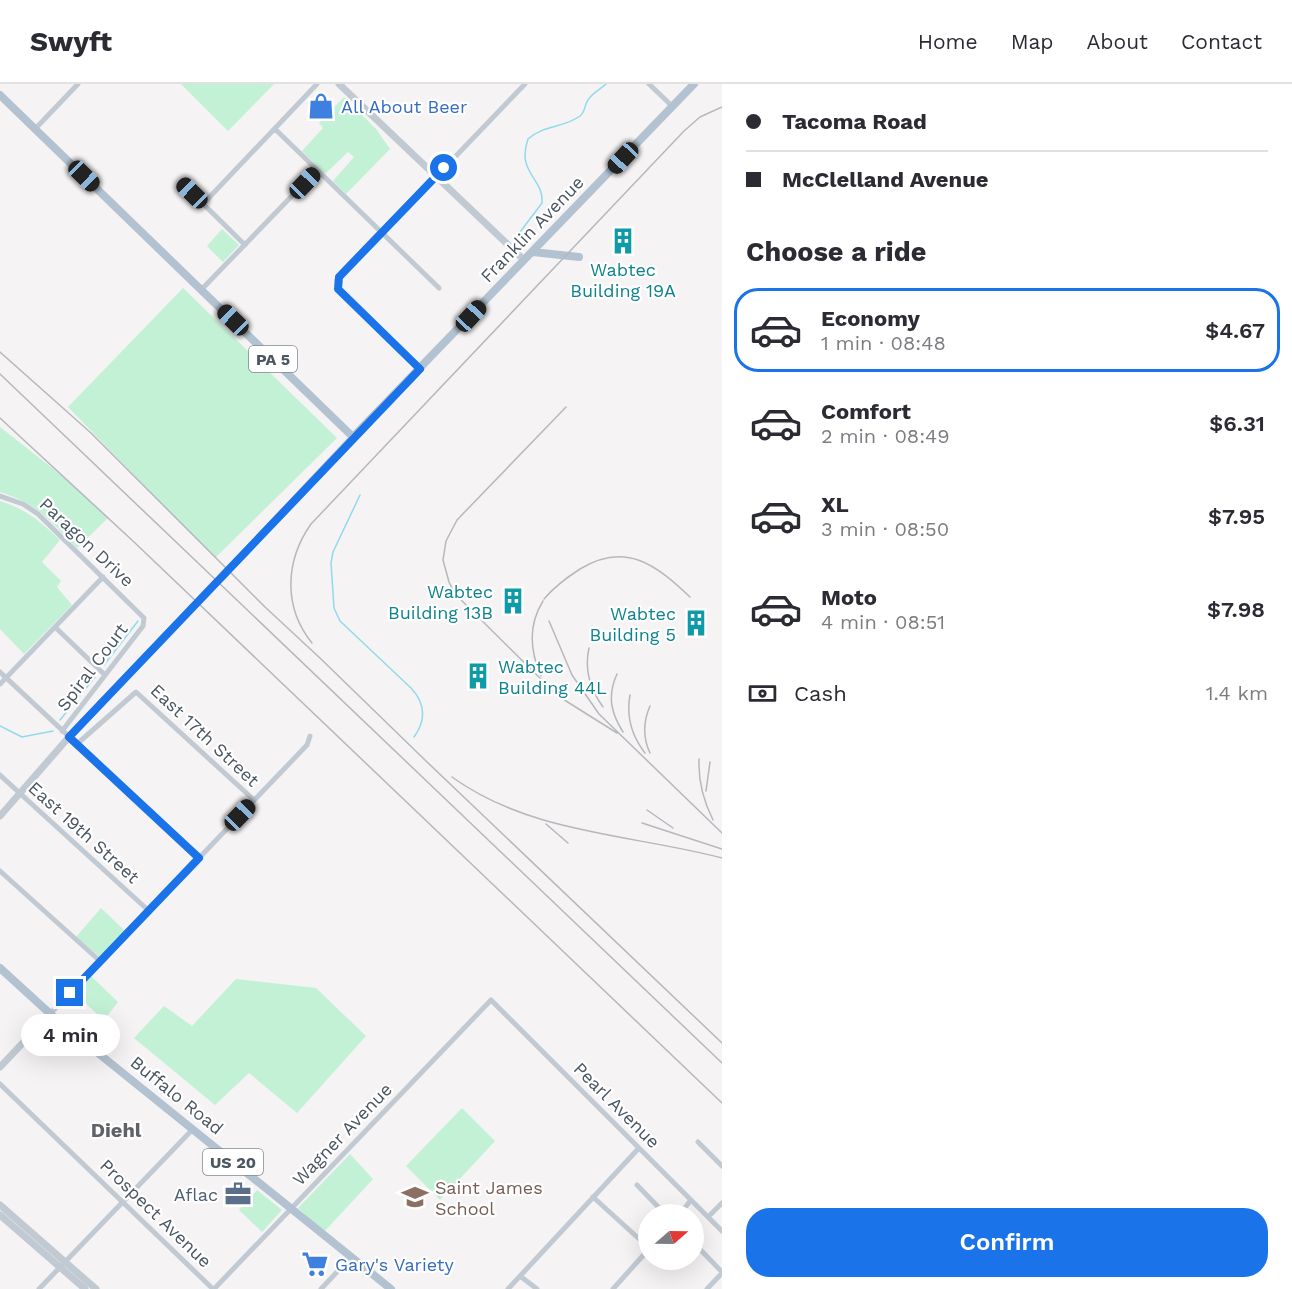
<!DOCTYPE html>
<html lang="en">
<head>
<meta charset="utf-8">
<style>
	:root { --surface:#fff; --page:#f2f2f3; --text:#2b2b33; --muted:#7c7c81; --line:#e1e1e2; --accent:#1a73e8 }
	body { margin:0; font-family:"Work Sans",sans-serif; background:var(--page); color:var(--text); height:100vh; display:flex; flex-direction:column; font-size:22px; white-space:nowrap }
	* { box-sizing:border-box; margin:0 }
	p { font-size:20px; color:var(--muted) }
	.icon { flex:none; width:33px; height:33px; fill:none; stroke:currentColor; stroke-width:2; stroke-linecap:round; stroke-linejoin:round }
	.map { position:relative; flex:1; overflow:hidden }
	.panel { display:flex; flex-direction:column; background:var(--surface); width:570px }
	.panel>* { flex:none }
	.hud { display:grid; align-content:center; height:132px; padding:0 24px; background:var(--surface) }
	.needle { width:39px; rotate:70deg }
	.fabs { position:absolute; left:638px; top:1120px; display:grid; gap:12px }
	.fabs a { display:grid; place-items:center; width:66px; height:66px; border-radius:50%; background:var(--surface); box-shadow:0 6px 24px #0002; font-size:30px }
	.end { position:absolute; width:27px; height:27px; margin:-14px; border:8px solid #1a73e8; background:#fff; box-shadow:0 0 0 3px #fff }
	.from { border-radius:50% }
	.bubble { position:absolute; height:42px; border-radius:21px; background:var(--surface); box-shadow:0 6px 24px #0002; font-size:20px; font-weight:600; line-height:42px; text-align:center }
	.car { position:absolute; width:18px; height:36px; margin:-18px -9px; border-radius:8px; box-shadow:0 0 4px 2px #0007; background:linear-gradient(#222 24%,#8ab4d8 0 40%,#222 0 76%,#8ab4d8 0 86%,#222 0) }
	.hud b { display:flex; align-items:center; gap:21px; height:57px; font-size:22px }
	.hud b+b { border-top:2px solid var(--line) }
	.hud i { width:15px; height:15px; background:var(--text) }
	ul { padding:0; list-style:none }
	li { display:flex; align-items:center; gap:18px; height:84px; margin:0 12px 9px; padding:0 12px; border:3px solid transparent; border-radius:24px }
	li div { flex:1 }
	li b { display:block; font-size:22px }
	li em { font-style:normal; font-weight:600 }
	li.active { border-color:var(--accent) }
	li>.icon { width:54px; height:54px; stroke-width:1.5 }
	h2 { padding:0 24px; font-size:27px; line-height:72px }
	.pay { display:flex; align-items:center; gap:15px; height:66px; padding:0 24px; font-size:22px }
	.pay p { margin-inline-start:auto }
	.primary-button { display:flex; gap:12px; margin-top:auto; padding:12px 24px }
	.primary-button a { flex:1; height:69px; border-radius:24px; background:var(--accent); color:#fff; font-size:24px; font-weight:600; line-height:69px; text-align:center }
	header { display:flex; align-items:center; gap:36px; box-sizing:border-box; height:84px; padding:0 30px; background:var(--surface); border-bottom:2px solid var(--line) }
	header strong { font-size:28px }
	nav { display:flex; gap:33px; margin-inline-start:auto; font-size:21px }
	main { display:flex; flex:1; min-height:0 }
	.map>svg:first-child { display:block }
	.green { fill:#c3f1d5 }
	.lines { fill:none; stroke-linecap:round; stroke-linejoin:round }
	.stream { stroke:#90daee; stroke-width:1.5 }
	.minor { stroke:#c1cad2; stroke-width:5 }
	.tertiary { stroke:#c1cad2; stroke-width:7 }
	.primary { stroke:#b3c2d1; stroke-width:8 }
	.rail { stroke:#b5b8bd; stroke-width:1.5 }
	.tertiary-bridge { stroke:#c1cad2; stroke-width:7 }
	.route { stroke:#1a73e8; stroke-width:8 }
	.labels { text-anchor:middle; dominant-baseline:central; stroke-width:4.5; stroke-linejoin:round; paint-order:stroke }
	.shield { fill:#fff; stroke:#808990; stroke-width:1.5 }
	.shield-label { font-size:16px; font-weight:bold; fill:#4a5661 }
	.shop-label { font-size:18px; fill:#366cbe; stroke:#fff; text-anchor:start }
	.street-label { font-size:18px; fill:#4a5661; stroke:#fff }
	.culture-label { font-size:18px; fill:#0d838f; stroke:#fff; text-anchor:end }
	.education-label { font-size:18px; fill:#785e54; stroke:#fff; text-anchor:start }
	.service-label { font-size:18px; fill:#4e5e75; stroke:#fff; text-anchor:end }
	.neighbourhood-label { font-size:20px; font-weight:bold; fill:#5f6368; stroke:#fff }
</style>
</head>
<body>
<header>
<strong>Swyft</strong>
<nav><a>Home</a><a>Map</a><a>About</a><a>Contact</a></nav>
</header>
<main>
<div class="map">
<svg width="722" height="1205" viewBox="0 0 722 1205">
	<rect width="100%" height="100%" fill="#f5f3f3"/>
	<!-- green -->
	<path class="green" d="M 181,0 L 274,0 L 228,47 Z
		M 344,13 L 376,45 L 390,65 L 346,110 L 333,97 L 354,73 L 348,68 L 325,90 L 302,67 L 323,44 L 319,39 Z
		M 222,145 L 239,161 L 223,178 L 207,162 Z
		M 183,204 L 337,354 L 215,474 L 68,323 Z
		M 0,343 L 70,398 L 108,434 L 77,464 C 50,437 38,420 0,408 Z
		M 0,417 C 26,425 41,438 60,456 L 42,478 L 61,497 L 57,503 L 72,521 L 24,570 L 0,545 Z
		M 101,824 L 125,847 L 100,873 L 76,853 Z
		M 91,892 L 118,918 L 104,936 L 75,910 Z
		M 236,895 L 316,904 L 366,952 L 297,1029 L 249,989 L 215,1021 L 134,954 L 164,922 L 192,942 Z
		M 462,1024 L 495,1057 L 440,1116 L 406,1082 Z
		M 350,1070 L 373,1095 L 324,1148 L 298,1124 Z
		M 257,1106 L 282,1126 L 262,1148 L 239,1126 Z"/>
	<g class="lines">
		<!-- stream -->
		<path class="stream" d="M 517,152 L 542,119 C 544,94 516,89 528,55 C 543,41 564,44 580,32 C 586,27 584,21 588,16 C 592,9 601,5 606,0
			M 360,411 L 333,468 L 331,479 L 334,524 L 340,537 L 411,604 C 425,619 427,635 414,653
			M 104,581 L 138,537
			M 60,636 L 95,593
			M 0,642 L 22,653 L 53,647"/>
		<!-- minor -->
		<path class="minor" d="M 649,0 L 672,22
			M 35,45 L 78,0
			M 275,45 L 439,204
			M 182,99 L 245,161
			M 203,120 L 317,0
			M 201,206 L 317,86
			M 420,285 L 338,205 L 337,196 L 525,0
			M 0,412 L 23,420 L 38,430 L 144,534 L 143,542 L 62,647
			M 55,543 L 105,591
			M 0,588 L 199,774
			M 0,600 L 103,493
			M 77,660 L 136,608 L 254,716
			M 0,691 L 149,827
			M 0,787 L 101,878
			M 50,930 L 307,661 L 310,652
			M 0,1000 L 213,1205
			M 698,1058 L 722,1082
			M 637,1101 L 666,1131
			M 593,1113 L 648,1163
			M 679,1131 L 691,1116
			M 708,1133 L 722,1119
			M 693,1158 L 722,1188
			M 520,1192 L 537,1205
			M 39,1205 L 193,1045
			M 214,1205 L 491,916 L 722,1147
			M 321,1205 L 351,1173
			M 508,1205 L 639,1064
			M 613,1205 L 648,1166
			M 707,1205 L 722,1189"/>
		<!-- tertiary -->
		<path class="tertiary" d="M 339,0 L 524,176
			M 235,479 L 353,353
			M 0,732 L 69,653 L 173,544
			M 0,983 L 50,930
			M 0,1121 L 96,1205
			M 0,1131 L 85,1205"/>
		<!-- primary -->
		<path class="primary" d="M 0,11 L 353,353 L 694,0
			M 533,168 L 579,173
			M 0,884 L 57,936 L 391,1205"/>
		<!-- rail -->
		<path class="rail" d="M 0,268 L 91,349 L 265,523 L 321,575 L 426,677 L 722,959
			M 0,290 L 722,979
			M 566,323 L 457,436 L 446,457 L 443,476 L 449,498 L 455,510 L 558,612 L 617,649
			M 0,334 L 134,458 L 722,1019
			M 544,515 C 555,502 566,494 580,485 C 626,457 656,481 690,513
			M 549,537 L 572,591 L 599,630 L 722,749
			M 312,559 C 283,523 285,477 311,440 L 684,47 L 700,33 L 722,23
			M 589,564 C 584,586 590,605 603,623
			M 617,590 C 607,612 611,629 623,648
			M 541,592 C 530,567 528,541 543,517
			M 630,611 C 626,633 631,651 645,669
			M 650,669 C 643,654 643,638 650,622
			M 699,675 C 698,698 703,716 713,736
			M 452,693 C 531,750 631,750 722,774
			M 706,707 L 710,678
			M 647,726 L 673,744
			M 642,739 L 722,765
			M 546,740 L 568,759"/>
		<!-- tertiary-bridge -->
		<path class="tertiary-bridge" d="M 173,544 L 235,479"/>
	</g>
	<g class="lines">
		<!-- route -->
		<path class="route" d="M 70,909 L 199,774 L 69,653 L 420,285 L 338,205 L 339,193 L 444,84"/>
	</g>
	<!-- icons -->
	<defs>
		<g id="shop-bare" transform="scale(2.07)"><path d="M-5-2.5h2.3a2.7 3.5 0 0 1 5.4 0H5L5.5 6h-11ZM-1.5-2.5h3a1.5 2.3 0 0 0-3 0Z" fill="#3f7fe0" stroke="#fff" stroke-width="2.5" paint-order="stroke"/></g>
		<g id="building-bare" transform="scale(2.07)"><path d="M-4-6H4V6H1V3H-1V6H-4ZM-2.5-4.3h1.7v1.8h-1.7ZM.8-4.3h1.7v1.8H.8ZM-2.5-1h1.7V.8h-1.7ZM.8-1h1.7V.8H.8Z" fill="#0f9aa8" stroke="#fff" stroke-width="2.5" paint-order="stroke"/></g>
		<g id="office-bare" transform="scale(2.07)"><path d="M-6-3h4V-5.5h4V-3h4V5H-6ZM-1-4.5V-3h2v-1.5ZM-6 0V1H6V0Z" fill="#5c6f8a" stroke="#fff" stroke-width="2.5" paint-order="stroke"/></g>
		<g id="school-bare" transform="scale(2.07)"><path d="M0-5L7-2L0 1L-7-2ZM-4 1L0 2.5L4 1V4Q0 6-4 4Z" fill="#8d6e63" stroke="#fff" stroke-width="2.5" paint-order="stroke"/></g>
		<g id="supermarket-bare" transform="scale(2.07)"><path d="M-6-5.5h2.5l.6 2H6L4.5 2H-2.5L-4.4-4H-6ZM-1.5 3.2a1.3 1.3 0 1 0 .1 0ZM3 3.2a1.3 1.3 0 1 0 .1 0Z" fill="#3f7fe0" stroke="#fff" stroke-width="2.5" paint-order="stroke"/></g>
	</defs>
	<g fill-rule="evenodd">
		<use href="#shop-bare" x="321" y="22"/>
		<use href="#building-bare" x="623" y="157"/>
		<use href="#building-bare" x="513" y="517"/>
		<use href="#building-bare" x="696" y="539"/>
		<use href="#building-bare" x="478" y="592"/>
		<use href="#office-bare" x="238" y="1110"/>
		<use href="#school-bare" x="415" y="1113"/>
		<use href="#supermarket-bare" x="315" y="1180"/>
	</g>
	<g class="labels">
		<!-- shield labels -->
		<g class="shield">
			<rect x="249" y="262" width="48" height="26" rx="4.5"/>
			<rect x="203" y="1065" width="60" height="26" rx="4.5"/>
		</g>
		<g class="shield-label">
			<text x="273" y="275">PA 5</text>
			<text x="233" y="1078">US 20</text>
		</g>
		<!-- shop labels -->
		<g class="shop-label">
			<text x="341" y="22">All About Beer</text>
			<text x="335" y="1180">Gary's Variety</text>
		</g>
		<!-- street labels -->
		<g class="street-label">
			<text transform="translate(532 145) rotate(-46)">Franklin Avenue</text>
			<text transform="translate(87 458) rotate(43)">Paragon Drive</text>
			<text transform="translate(92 583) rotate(-53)">Spiral Court</text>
			<text transform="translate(205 651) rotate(43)">East 17th Street</text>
			<text transform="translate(84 748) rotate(42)">East 19th Street</text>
			<text transform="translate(177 1011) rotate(39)">Buffalo Road</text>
			<text transform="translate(617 1021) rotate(45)">Pearl Avenue</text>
			<text transform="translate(342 1050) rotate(-46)">Wagner Avenue</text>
			<text transform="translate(156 1129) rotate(44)">Prospect Avenue</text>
		</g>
		<!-- culture labels -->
		<g class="culture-label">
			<text x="623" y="185" text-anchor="middle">Wabtec<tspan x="623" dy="21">Building 19A</tspan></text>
			<text x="493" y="507">Wabtec<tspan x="493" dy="21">Building 13B</tspan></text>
			<text x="676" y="529">Wabtec<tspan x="676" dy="21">Building 5</tspan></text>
			<text x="498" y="582" text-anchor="start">Wabtec<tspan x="498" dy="21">Building 44L</tspan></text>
		</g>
		<!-- education labels -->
		<g class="education-label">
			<text x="435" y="1103">Saint James<tspan x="435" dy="21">School</tspan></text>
		</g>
		<!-- service labels -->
		<g class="service-label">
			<text x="218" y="1110">Aflac</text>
		</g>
		<!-- neighbourhood labels -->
		<g class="neighbourhood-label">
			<text x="116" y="1046">Diehl</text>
		</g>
	</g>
</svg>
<div class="fabs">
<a><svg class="needle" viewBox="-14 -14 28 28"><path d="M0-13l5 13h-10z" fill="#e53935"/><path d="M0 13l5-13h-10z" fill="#7c7c81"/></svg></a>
</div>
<i class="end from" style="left:444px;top:84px"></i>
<i class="end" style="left:70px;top:909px"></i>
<div class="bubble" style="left:21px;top:930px;width:99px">4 min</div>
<i class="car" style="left:623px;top:74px;rotate:223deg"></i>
<i class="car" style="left:84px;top:92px;rotate:134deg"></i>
<i class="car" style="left:305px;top:99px;rotate:44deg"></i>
<i class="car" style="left:192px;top:109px;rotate:314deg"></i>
<i class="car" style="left:471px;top:232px;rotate:43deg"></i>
<i class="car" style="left:233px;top:236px;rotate:314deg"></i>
<i class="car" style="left:240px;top:731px;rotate:44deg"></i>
</div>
<section class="panel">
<div class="hud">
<b><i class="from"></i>Tacoma Road</b>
<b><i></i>McClelland Avenue</b>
</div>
<h2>Choose a ride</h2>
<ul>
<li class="active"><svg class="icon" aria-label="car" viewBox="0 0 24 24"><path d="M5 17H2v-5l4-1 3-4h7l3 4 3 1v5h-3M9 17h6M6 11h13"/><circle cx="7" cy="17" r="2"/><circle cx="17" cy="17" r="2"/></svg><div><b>Economy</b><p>1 min · 08:48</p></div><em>$4.67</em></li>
<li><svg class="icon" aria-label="car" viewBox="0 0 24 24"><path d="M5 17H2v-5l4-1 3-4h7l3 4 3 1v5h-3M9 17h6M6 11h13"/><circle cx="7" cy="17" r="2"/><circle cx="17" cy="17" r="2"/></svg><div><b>Comfort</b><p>2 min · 08:49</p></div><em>$6.31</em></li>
<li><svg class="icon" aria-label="car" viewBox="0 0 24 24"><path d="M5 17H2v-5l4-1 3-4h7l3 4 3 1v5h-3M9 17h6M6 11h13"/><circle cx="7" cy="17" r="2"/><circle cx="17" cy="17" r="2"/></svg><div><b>XL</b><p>3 min · 08:50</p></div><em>$7.95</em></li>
<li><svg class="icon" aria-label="car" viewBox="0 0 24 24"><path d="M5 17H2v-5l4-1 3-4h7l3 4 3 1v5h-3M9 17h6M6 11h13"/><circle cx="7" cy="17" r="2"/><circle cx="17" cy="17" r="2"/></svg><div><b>Moto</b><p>4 min · 08:51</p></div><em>$7.98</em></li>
</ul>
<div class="pay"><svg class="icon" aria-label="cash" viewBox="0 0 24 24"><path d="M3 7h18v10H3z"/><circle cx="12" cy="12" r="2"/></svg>Cash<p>1.4 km</p></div>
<div class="primary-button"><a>Confirm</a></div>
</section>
</main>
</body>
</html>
